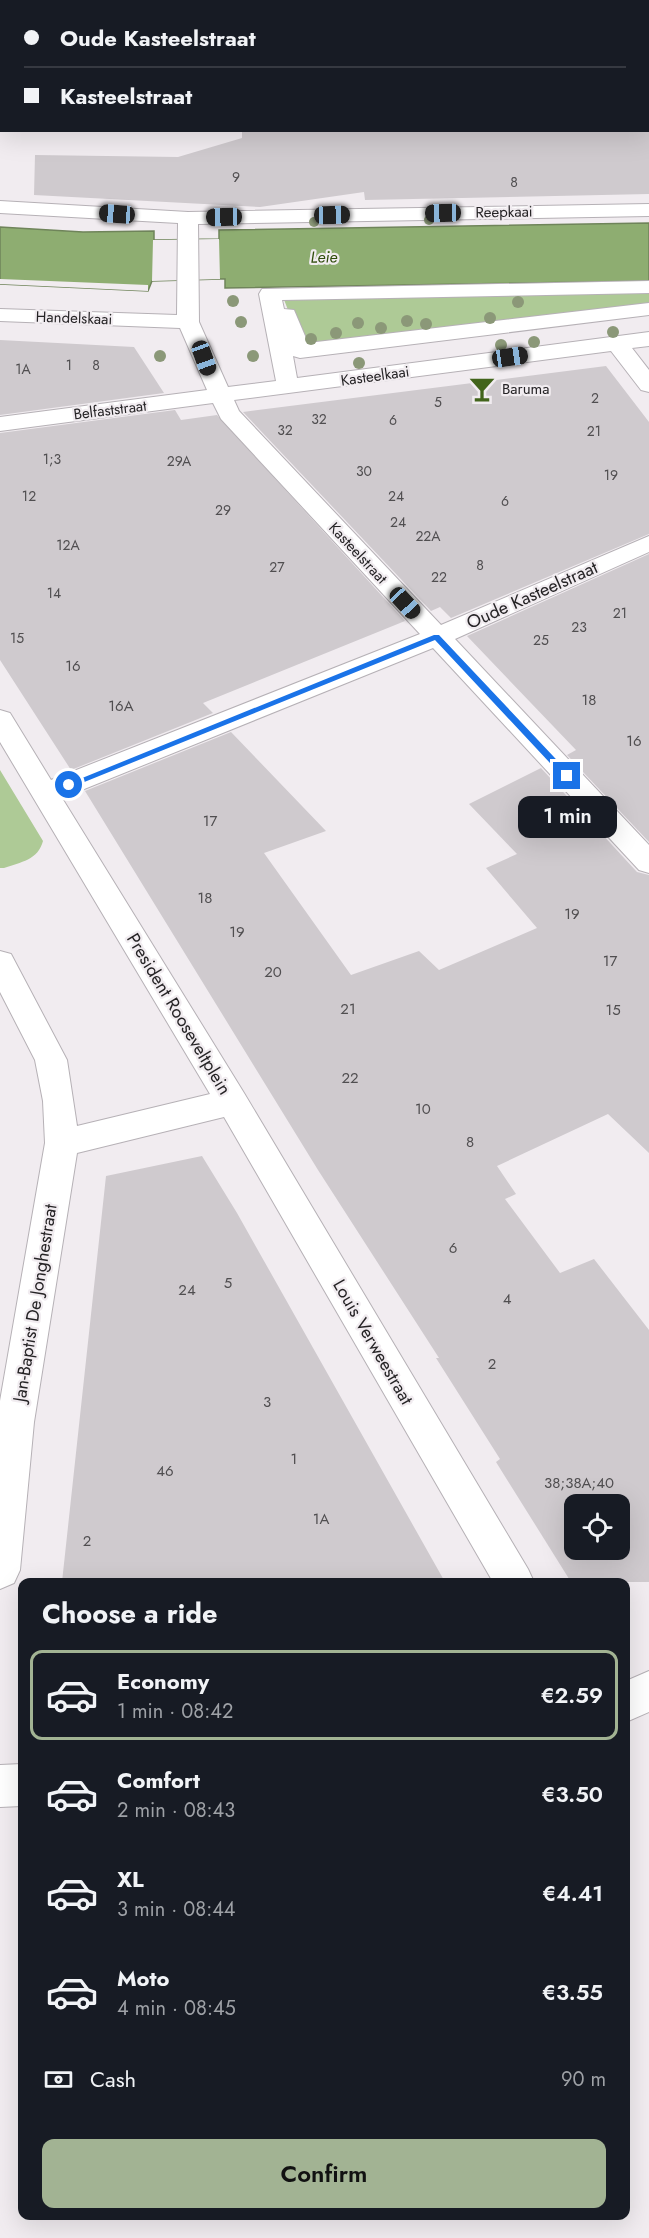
<!DOCTYPE html>
<html lang="en">
<head>
<meta charset="utf-8">
<style>
	:root { --surface:#171b24; --page:#20242c; --text:#f1f3f6; --muted:#9ea1a6; --line:#363941; --accent:#a2b393 }
	body { margin:0; font-family:Jost,sans-serif; background:var(--page); color:var(--text); height:100vh; display:flex; flex-direction:column; font-size:22px; white-space:nowrap }
	* { box-sizing:border-box; margin:0 }
	p { font-size:20px; color:var(--muted) }
	.icon { flex:none; width:33px; height:33px; fill:none; stroke:currentColor; stroke-width:2; stroke-linecap:round; stroke-linejoin:round }
	.map { position:relative; flex:1; overflow:hidden }
	.side { position:absolute; left:18px; top:1578px; width:612px; height:642px; display:flex; flex-direction:column; background:var(--surface); border-radius:12px; box-shadow:0 6px 24px #0002 }
	.side>* { flex:none }
	.guide { position:absolute; left:0px; top:0px; width:650px; height:132px; box-shadow:0 6px 24px #0002; display:grid; align-content:center; height:132px; padding:0 24px; background:var(--surface) }
	.controls { position:absolute; left:564px; top:1494px; display:grid; gap:12px }
	.controls a { display:grid; place-items:center; width:66px; height:66px; border-radius:12px; background:var(--surface); box-shadow:0 6px 24px #0002; font-size:30px }
	.end { position:absolute; width:27px; height:27px; margin:-14px; border:8px solid #1a73e8; background:#fff; box-shadow:0 0 0 3px #fff }
	.from { border-radius:50% }
	.bubble { position:absolute; height:42px; border-radius:12px; background:var(--surface); box-shadow:0 6px 24px #0002; font-size:20px; font-weight:600; line-height:42px; text-align:center }
	.car { position:absolute; width:18px; height:36px; margin:-18px -9px; border-radius:8px; box-shadow:0 0 4px 2px #0007; background:linear-gradient(#222 24%,#8ab4d8 0 40%,#222 0 76%,#8ab4d8 0 86%,#222 0) }
	.guide b { display:flex; align-items:center; gap:21px; height:57px; font-size:22px }
	.guide b+b { border-top:2px solid var(--line) }
	.guide i { width:15px; height:15px; background:var(--text) }
	ul { padding:0; list-style:none }
	li { display:flex; align-items:center; gap:18px; height:90px; margin:0 12px 9px; padding:0 12px; border:3px solid transparent; border-radius:12px }
	li div { flex:1 }
	li b { display:block; font-size:22px }
	li em { font-style:normal; font-weight:600 }
	li.active { border-color:var(--accent) }
	li>.icon { width:54px; height:54px; stroke-width:1.5 }
	h2 { padding:0 24px; font-size:27px; line-height:72px }
	.pay { display:flex; align-items:center; gap:15px; height:66px; padding:0 24px; font-size:22px }
	.pay p { margin-inline-start:auto }
	.cta { display:flex; gap:12px; margin-top:auto; padding:12px 24px }
	.cta a { flex:1; height:69px; border-radius:12px; background:var(--accent); color:#111; font-size:24px; font-weight:600; line-height:69px; text-align:center }
	.map>svg:first-child { display:block }
	.green { fill:#aeca96 }
	.water { fill:#8ead71; stroke:#6f845a; stroke-width:1.5 }
	.pier { fill:#f1ecf0 }
	.building { fill:#cfcace; fill-rule:evenodd }
	.lines { fill:none; stroke-linecap:round; stroke-linejoin:round }
	.minor-casing { stroke:#b6b1b6; stroke-width:2 }
	.minor { fill:#fff; fill-rule:evenodd }
	.tree { fill:#8b9878 }
	.route { fill:#1a73e8 }
	.labels { text-anchor:middle; dominant-baseline:central; stroke-width:4.5; stroke-linejoin:round; paint-order:stroke }
	.far-number-label { font-size:14px; fill:#504e50 }
	.far-street-label { font-size:15px; fill:#262426; stroke:#f1ecf0 }
	.far-poi-label { font-size:15px; fill:#262426; stroke:#f1ecf0; text-anchor:start }
	.number-label { font-size:15px; fill:#504e50 }
	.far-water-label { font-size:16px; font-style:italic; fill:#304d0c; stroke:#f1ecf0 }
	.street-label { font-size:18px; fill:#262426; stroke:#f1ecf0 }
</style>
</head>
<body>
<div class="map">
<svg width="649" height="2238" viewBox="0 0 649 2238">
	<rect width="100%" height="100%" fill="#f1ecf0"/>
	<!-- green -->
	<path class="green" d="M 649,290 L 649,307 L 303,349 L 283,297 Z
		M 0,770 L 43,841 C 38,860 21,862 4,868 L 0,868 Z"/>
	<!-- water -->
	<path class="water" d="M 649,223 L 649,281 L 225,288 L 225,279 L 220,279 L 152,281 L 148,291 L 0,284 L 0,227 L 83,232 L 154,231 L 154,240 L 219,239 L 219,230 Z"/>
	<!-- pier -->
	<path class="pier" d="M 219,239 L 220,279 L 152,281 L 153,240 Z
		M 0,279 L 148,285 L 148,291 L 0,284 Z"/>
	<!-- building -->
	<path class="building" d="M 242,130 L 649,130 L 649,194 L 365,200 L 364,192 L 260,207 L 34,195 L 35,155 L 178,157 L 242,138 Z
		M 0,340 L 134,347 L 164,393 L 0,415 Z
		M 606,366 L 649,422 L 649,534 L 451,618 L 440,607 L 431,611 L 243,412 Z
		M 175,410 L 181,420 L 217,415 L 405,621 L 203,703 L 213,713 L 71,770 L 0,660 L 0,433 Z
		M 649,554 L 649,842 L 567,755 L 576,750 L 467,636 Z
		M 231,732 L 326,831 L 264,853 L 351,975 L 419,951 L 439,970 L 537,928 L 486,868 L 517,854 L 469,804 L 541,768 L 637,872 L 649,875 L 649,1153 L 608,1114 L 497,1166 L 516,1194 L 505,1199 L 560,1273 L 594,1259 L 649,1330 L 649,1582 L 571,1582 L 496,1462 L 500,1459 L 436,1358 L 439,1358 L 318,1170 L 85,791 ZM 574,1504 L 620,1504 L 620,1550 L 574,1550 Z
		M 202,1156 L 237,1213 L 445,1582 L 62,1582 L 106,1176 Z"/>
	<g class="lines">
		<!-- minor casing -->
		<g class="minor-casing">
			<path id="minor" d="M 0,201 L 188,212 L 649,204 L 649,216 L 198,224 L 199,322 L 228,387 L 276,381 L 259,294 L 262,289 L 649,281 L 649,293 L 282,300 L 284,309 L 294,310 L 308,343 L 649,303 L 649,315 L 300,358 L 293,356 L 297,378 L 649,332 L 649,346 L 632,348 L 649,370 L 649,392 L 641,390 L 611,351 L 234,400 L 239,411 L 441,625 L 649,536 L 649,552 L 455,639 L 649,845 L 649,873 L 639,870 L 433,648 L 62,798 L 244,1093 L 528,1569 L 534,1582 L 493,1582 L 224,1117 L 77,1153 L 34,1422 L 20,1570 L 14,1583 L 0,1589 L 0,1401 L 45,1143 L 43,1101 L 35,1060 L 0,992 L 0,951 L 11,954 L 67,1060 L 77,1126 L 210,1094 L 0,742 L 0,710 L 10,713 L 51,780 L 420,634 L 221,419 L 213,403 L 0,431 L 0,417 L 207,390 L 180,328 L 0,321 L 0,309 L 177,315 L 178,223 L 0,213 Z
				M 649,1671 L 649,1712 L 626,1722 L 626,1681 Z
				M 22,1764 L 22,1806 L 0,1807 L 0,1765 Z"/>
		</g>
		<!-- minor -->
		<use href="#minor" class="minor"/>
	</g>
	<!-- trees -->
	<g class="tree">
		<circle cx="429" cy="220" r="5"/>
		<circle cx="314" cy="222" r="5"/>
		<circle cx="233" cy="301" r="6"/>
		<circle cx="518" cy="302" r="6"/>
		<circle cx="490" cy="318" r="6"/>
		<circle cx="407" cy="321" r="6"/>
		<circle cx="241" cy="322" r="6"/>
		<circle cx="358" cy="323" r="6"/>
		<circle cx="426" cy="324" r="6"/>
		<circle cx="381" cy="328" r="6"/>
		<circle cx="613" cy="332" r="6"/>
		<circle cx="336" cy="333" r="6"/>
		<circle cx="311" cy="339" r="6"/>
		<circle cx="534" cy="342" r="6"/>
		<circle cx="501" cy="345" r="6"/>
		<circle cx="160" cy="356" r="6"/>
		<circle cx="253" cy="356" r="6"/>
		<circle cx="359" cy="363" r="6"/>
	</g>
	<!-- route -->
	<path class="route" d="M 434,635 L 439,635 L 570,774 L 570,778 L 564,778 L 435,640 L 72,787 L 65,785 Z"/>
	<!-- icons -->
	<defs>
		<g id="bar-bare" transform="scale(2.07)"><path d="M-6-5H6L.8 .8V4.5H3.5V6h-7V4.5H-.8V.8Z" fill="#42641b" stroke="#f1ecf0" stroke-width="2.5" paint-order="stroke"/></g>
	</defs>
	<g fill-rule="evenodd">
		<use href="#bar-bare" x="482" y="389"/>
	</g>
	<g class="labels">
		<!-- far-number labels -->
		<g class="far-number-label">
			<text x="236" y="177">9</text>
			<text x="514" y="182">8</text>
			<text x="69" y="365">1</text>
			<text x="96" y="365">8</text>
			<text x="23" y="369">1A</text>
			<text x="595" y="398">2</text>
			<text x="438" y="402">5</text>
			<text x="319" y="419">32</text>
			<text x="393" y="420">6</text>
			<text x="285" y="430">32</text>
			<text x="594" y="431">21</text>
			<text x="52" y="459">1;3</text>
			<text x="179" y="461">29A</text>
			<text x="364" y="471">30</text>
			<text x="611" y="475">19</text>
			<text x="29" y="496">12</text>
			<text x="396" y="496">24</text>
			<text x="505" y="501">6</text>
			<text x="223" y="510">29</text>
			<text x="398" y="522">24</text>
			<text x="428" y="536">22A</text>
			<text x="68" y="545">12A</text>
			<text x="480" y="565">8</text>
			<text x="277" y="567">27</text>
			<text x="439" y="577">22</text>
			<text x="54" y="593">14</text>
			<text x="620" y="613">21</text>
			<text x="579" y="627">23</text>
			<text x="17" y="638">15</text>
			<text x="541" y="640">25</text>
		</g>
		<!-- far-street labels -->
		<g class="far-street-label">
			<text transform="translate(504 212) rotate(-1)">Reepkaai</text>
			<text transform="translate(74 318) rotate(2)">Handelskaai</text>
			<text transform="translate(375 376) rotate(-8)">Kasteelkaai</text>
			<text transform="translate(110 410) rotate(-7)">Belfaststraat</text>
			<text transform="translate(358 553) rotate(47)">Kasteelstraat</text>
		</g>
		<!-- far-poi labels -->
		<g class="far-poi-label">
			<text x="502" y="389">Baruma</text>
		</g>
		<!-- number labels -->
		<g class="number-label">
			<text x="73" y="666">16</text>
			<text x="589" y="700">18</text>
			<text x="121" y="706">16A</text>
			<text x="634" y="741">16</text>
			<text x="210" y="821">17</text>
			<text x="205" y="898">18</text>
			<text x="572" y="914">19</text>
			<text x="237" y="932">19</text>
			<text x="610" y="961">17</text>
			<text x="273" y="972">20</text>
			<text x="348" y="1009">21</text>
			<text x="613" y="1010">15</text>
			<text x="350" y="1078">22</text>
			<text x="423" y="1109">10</text>
			<text x="470" y="1142">8</text>
			<text x="453" y="1248">6</text>
			<text x="228" y="1283">5</text>
			<text x="187" y="1290">24</text>
			<text x="507" y="1299">4</text>
			<text x="492" y="1364">2</text>
			<text x="267" y="1402">3</text>
			<text x="294" y="1459">1</text>
			<text x="165" y="1471">46</text>
			<text x="579" y="1483">38;38A;40</text>
			<text x="321" y="1519">1A</text>
			<text x="87" y="1541">2</text>
		</g>
		<!-- far-water labels -->
		<g class="far-water-label">
			<text transform="translate(324 257) rotate(-1)">Leie</text>
		</g>
		<!-- street labels -->
		<g class="street-label">
			<text transform="translate(532 595) rotate(-24)">Oude Kasteelstraat</text>
			<text transform="translate(179 1014) rotate(59)">President Rooseveltplein</text>
			<text transform="translate(35 1303) rotate(-81)">Jan-Baptist De Jonghestraat</text>
			<text transform="translate(373 1342) rotate(60)">Louis Verweestraat</text>
		</g>
	</g>
</svg>
<div class="controls">
<a><svg class="icon" aria-label="locate" viewBox="0 0 24 24"><circle cx="12" cy="12" r="6"/><path d="M12 2v4M12 18v4M2 12h4M18 12h4"/></svg></a>
</div>
<i class="end from" style="left:69px;top:785px"></i>
<i class="end" style="left:567px;top:776px"></i>
<div class="bubble" style="left:518px;top:796px;width:99px">1 min</div>
<i class="car" style="left:443px;top:213px;rotate:269deg"></i>
<i class="car" style="left:117px;top:214px;rotate:274deg"></i>
<i class="car" style="left:332px;top:215px;rotate:89deg"></i>
<i class="car" style="left:224px;top:217px;rotate:269deg"></i>
<i class="car" style="left:510px;top:357px;rotate:82deg"></i>
<i class="car" style="left:204px;top:358px;rotate:160deg"></i>
<i class="car" style="left:405px;top:603px;rotate:137deg"></i>
<div class="guide">
<b><i class="from"></i>Oude Kasteelstraat</b>
<b><i></i>Kasteelstraat</b>
</div>
<section class="side">
<h2>Choose a ride</h2>
<ul>
<li class="active"><svg class="icon" aria-label="car" viewBox="0 0 24 24"><path d="M5 17H2v-5l4-1 3-4h7l3 4 3 1v5h-3M9 17h6M6 11h13"/><circle cx="7" cy="17" r="2"/><circle cx="17" cy="17" r="2"/></svg><div><b>Economy</b><p>1 min · 08:42</p></div><em>€2.59</em></li>
<li><svg class="icon" aria-label="car" viewBox="0 0 24 24"><path d="M5 17H2v-5l4-1 3-4h7l3 4 3 1v5h-3M9 17h6M6 11h13"/><circle cx="7" cy="17" r="2"/><circle cx="17" cy="17" r="2"/></svg><div><b>Comfort</b><p>2 min · 08:43</p></div><em>€3.50</em></li>
<li><svg class="icon" aria-label="car" viewBox="0 0 24 24"><path d="M5 17H2v-5l4-1 3-4h7l3 4 3 1v5h-3M9 17h6M6 11h13"/><circle cx="7" cy="17" r="2"/><circle cx="17" cy="17" r="2"/></svg><div><b>XL</b><p>3 min · 08:44</p></div><em>€4.41</em></li>
<li><svg class="icon" aria-label="car" viewBox="0 0 24 24"><path d="M5 17H2v-5l4-1 3-4h7l3 4 3 1v5h-3M9 17h6M6 11h13"/><circle cx="7" cy="17" r="2"/><circle cx="17" cy="17" r="2"/></svg><div><b>Moto</b><p>4 min · 08:45</p></div><em>€3.55</em></li>
</ul>
<div class="pay"><svg class="icon" aria-label="cash" viewBox="0 0 24 24"><path d="M3 7h18v10H3z"/><circle cx="12" cy="12" r="2"/></svg>Cash<p>90 m</p></div>
<div class="cta"><a>Confirm</a></div>
</section>
</div>
</body>
</html>
